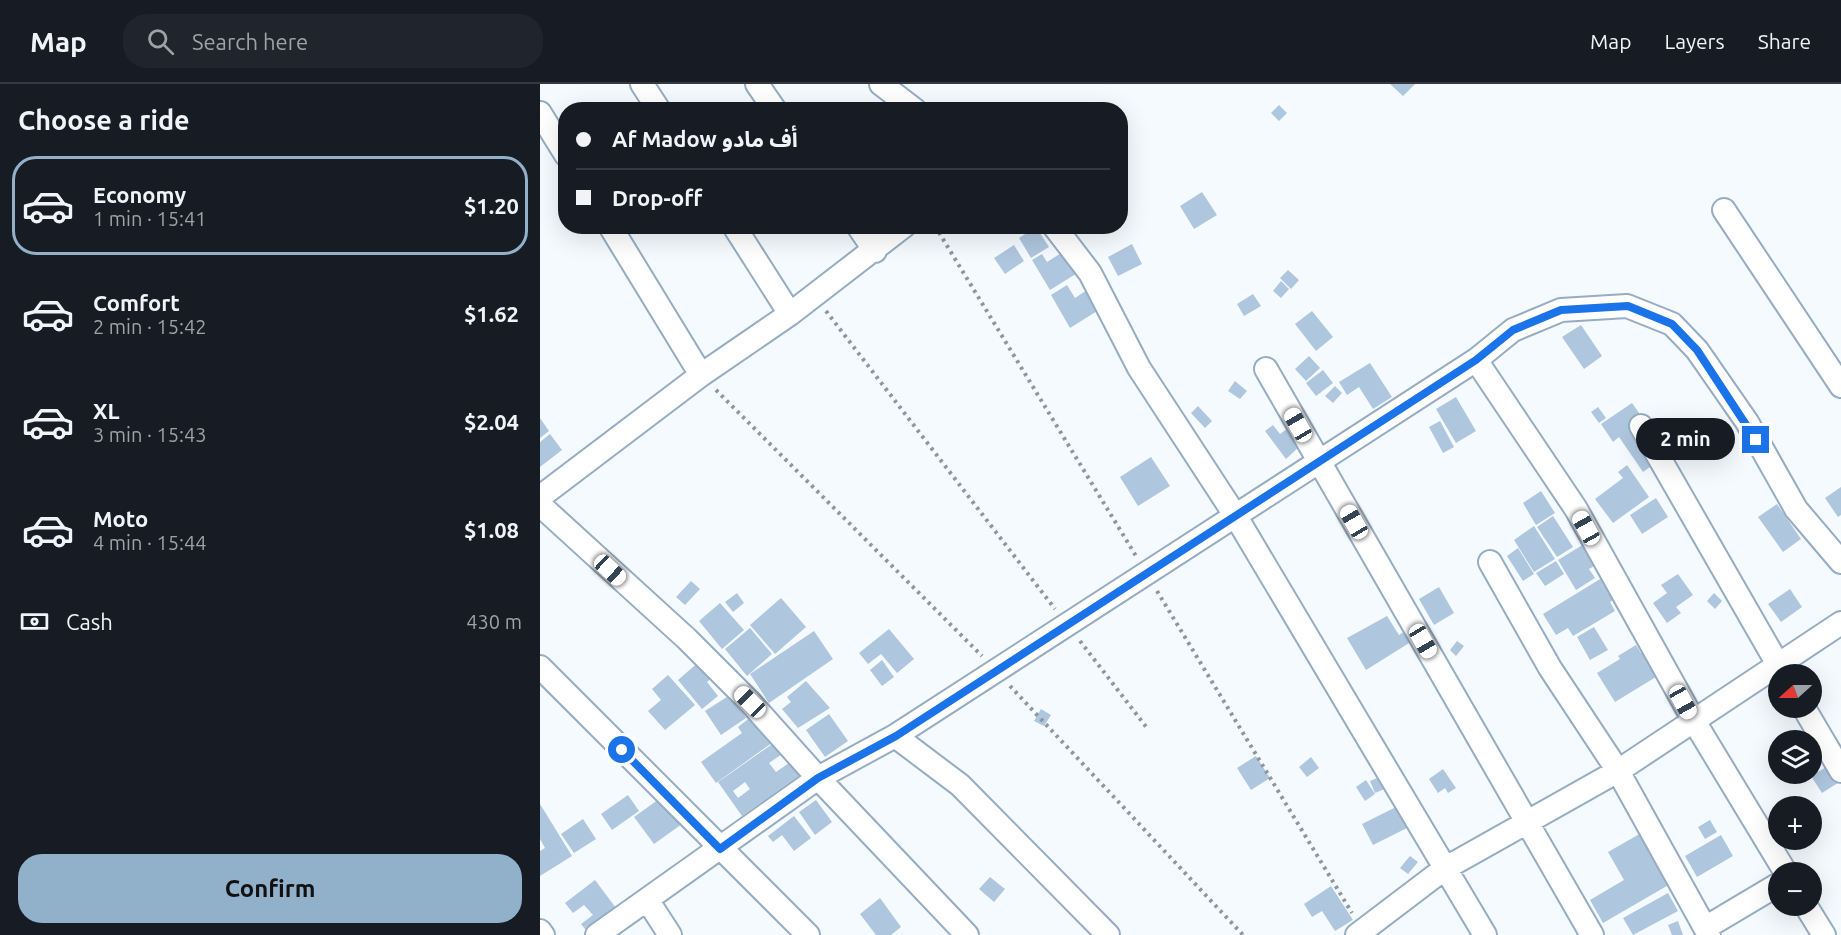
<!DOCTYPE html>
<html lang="en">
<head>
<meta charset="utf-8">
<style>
	:root { --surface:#171b24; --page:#20242c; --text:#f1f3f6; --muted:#9ea1a6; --line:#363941; --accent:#91b0ca }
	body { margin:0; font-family:Ubuntu,"Noto Sans Arabic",sans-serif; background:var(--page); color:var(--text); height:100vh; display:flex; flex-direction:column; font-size:22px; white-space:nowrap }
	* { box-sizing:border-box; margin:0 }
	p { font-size:20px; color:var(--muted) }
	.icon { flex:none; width:33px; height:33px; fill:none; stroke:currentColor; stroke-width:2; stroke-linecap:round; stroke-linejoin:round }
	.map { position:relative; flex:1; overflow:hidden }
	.panel { display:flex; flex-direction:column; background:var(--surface); width:540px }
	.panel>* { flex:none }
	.guide { position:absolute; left:18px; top:18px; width:570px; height:132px; border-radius:24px; box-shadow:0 6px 24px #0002; display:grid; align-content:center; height:132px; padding:0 18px; background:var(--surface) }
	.needle { width:39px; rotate:249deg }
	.controls { position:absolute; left:1228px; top:580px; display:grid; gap:12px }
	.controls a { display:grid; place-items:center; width:54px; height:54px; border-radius:50%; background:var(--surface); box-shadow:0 6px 24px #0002; font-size:30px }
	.end { position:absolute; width:27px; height:27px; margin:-14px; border:8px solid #1a73e8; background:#fff; box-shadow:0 0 0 3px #fff }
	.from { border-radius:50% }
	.bubble { position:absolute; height:42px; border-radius:21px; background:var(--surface); box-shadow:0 6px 24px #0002; font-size:20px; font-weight:700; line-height:42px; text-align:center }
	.car { position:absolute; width:18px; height:36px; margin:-18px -9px; border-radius:8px; box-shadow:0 0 4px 2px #0007; background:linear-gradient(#fff 24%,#345 0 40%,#fff 0 76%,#345 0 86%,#fff 0) }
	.guide b { display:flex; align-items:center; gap:21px; height:57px; font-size:22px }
	.guide b+b { border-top:2px solid var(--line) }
	.guide i { width:15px; height:15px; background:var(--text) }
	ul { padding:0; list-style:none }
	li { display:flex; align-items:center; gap:18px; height:99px; margin:0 12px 9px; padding:0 6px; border:3px solid transparent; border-radius:24px }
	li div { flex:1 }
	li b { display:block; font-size:22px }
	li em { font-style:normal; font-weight:700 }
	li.current { border-color:var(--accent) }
	li>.icon { width:54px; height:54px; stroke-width:1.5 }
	h2 { padding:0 18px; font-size:27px; line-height:72px }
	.pay { display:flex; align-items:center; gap:15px; height:66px; padding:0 18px; font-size:22px }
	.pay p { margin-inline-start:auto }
	.button { display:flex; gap:12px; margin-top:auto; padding:12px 18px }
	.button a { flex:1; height:69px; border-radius:24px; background:var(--accent); color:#111; font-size:24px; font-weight:700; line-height:69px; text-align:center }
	header { display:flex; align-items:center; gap:36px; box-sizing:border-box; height:84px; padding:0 30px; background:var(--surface); border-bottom:2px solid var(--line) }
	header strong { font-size:28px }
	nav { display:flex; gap:33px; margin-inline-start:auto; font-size:21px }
	.search { width:420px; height:54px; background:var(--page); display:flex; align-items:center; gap:15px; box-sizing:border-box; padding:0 21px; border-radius:24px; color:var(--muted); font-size:22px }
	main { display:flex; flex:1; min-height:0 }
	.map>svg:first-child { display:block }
	.building { fill:#aec6de; fill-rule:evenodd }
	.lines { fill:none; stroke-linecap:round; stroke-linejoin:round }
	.minor-casing { stroke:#95acc3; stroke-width:26 }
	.path { stroke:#8f969c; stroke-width:4; stroke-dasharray:3 4.5; stroke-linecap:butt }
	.minor { stroke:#fff; stroke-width:22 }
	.route { stroke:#1a73e8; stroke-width:8 }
</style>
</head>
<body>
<header>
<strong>Map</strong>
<div class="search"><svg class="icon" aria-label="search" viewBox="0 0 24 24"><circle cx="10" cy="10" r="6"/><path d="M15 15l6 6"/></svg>Search here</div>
<nav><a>Map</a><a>Layers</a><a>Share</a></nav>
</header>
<main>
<section class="panel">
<h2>Choose a ride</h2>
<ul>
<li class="current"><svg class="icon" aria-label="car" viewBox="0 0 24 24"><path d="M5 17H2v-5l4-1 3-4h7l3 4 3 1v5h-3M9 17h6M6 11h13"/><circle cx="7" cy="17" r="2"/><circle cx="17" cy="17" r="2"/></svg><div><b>Economy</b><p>1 min · 15:41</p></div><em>$1.20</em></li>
<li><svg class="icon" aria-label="car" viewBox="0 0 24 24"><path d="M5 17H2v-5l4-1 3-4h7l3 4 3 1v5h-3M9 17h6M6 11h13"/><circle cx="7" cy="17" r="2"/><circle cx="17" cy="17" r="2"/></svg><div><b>Comfort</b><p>2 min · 15:42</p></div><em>$1.62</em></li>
<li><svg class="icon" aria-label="car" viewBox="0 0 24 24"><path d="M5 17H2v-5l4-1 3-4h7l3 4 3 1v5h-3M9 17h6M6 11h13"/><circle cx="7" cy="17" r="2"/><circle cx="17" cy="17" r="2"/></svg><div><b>XL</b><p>3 min · 15:43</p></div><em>$2.04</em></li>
<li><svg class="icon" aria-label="car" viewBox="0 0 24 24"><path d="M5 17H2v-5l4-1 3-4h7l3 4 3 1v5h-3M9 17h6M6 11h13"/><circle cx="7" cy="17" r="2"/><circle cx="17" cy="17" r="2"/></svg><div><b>Moto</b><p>4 min · 15:44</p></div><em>$1.08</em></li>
</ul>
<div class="pay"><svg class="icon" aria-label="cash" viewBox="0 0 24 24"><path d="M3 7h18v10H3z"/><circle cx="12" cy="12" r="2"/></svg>Cash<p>430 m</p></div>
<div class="button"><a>Confirm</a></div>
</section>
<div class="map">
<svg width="1301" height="851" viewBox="0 0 1301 851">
	<rect width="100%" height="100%" fill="#f4fafe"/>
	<!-- building -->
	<path class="building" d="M 850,0 L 875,0 L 863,12 Z
		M 739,21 L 747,29 L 739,37 L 731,29 Z
		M 662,108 L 677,131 L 654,145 L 640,122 Z
		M 496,143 L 509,163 L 491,174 L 479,154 Z
		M 592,160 L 602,180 L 578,192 L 568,173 Z
		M 474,161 L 484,177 L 465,190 L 454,174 Z
		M 526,166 L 539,188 L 510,206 L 492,176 L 502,170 L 507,178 Z
		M 748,186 L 759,196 L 751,205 L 740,194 Z
		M 741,197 L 749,205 L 741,214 L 733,207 Z
		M 527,201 L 535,214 L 550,204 L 562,224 L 530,244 L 511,211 Z
		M 713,210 L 721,222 L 704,232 L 697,220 Z
		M 772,227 L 793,253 L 776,267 L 755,240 Z
		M 1041,241 L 1062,272 L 1044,285 L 1022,253 Z
		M 769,272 L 780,284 L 766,297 L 755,285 Z
		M 830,279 L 852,313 L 833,325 L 819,303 L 807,311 L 799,298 Z
		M 783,286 L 793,299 L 776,312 L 766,299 Z
		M 695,297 L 707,307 L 700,315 L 688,307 Z
		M 795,302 L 802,309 L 793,319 L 785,312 Z
		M 916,313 L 936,347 L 916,359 L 896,325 Z
		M 1092,319 L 1104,336 L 1121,375 L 1103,388 L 1079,353 L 1073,358 L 1061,340 Z
		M 658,322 L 672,337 L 665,344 L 651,329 Z
		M 1058,323 L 1066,334 L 1059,339 L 1051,328 Z
		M 0,334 L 9,347 L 0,354 Z
		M 900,337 L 914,363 L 903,369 L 889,343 Z
		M 733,341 L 740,350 L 752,341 L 761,361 L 746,375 L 725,347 Z
		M 10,350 L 22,366 L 0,383 L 0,358 Z
		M 611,373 L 630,402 L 598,422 L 580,393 Z
		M 1087,381 L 1109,413 L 1073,439 L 1055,415 L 1083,394 L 1078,388 Z
		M 1301,403 L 1301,431 L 1298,433 L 1285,414 Z
		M 1001,407 L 1015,429 L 996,441 L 983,419 Z
		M 1116,414 L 1128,433 L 1102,450 L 1090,431 Z
		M 1237,420 L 1261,455 L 1243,468 L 1218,433 Z
		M 1013,432 L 1033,463 L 1017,473 L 997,443 Z
		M 994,442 L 1015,475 L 994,488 L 974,456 Z
		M 1049,457 L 1061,478 L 1049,485 L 1055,494 L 1036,506 L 1018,476 Z
		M 978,464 L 994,490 L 983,497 L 967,472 Z
		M 1016,477 L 1024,490 L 1005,502 L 996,489 Z
		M 1070,489 L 1082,510 L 1070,518 L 1075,527 L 1033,552 L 1028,544 L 1016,551 L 1003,530 Z
		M 1138,490 L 1153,511 L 1136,523 L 1141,529 L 1127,539 L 1113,519 L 1127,509 L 1121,501 Z
		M 151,497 L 160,505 L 145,521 L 136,513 Z
		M 899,503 L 914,529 L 894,541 L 879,515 Z
		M 1250,505 L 1262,523 L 1241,538 L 1228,520 Z
		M 197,509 L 204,519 L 193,528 L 185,518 Z
		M 1174,509 L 1182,517 L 1175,525 L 1167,517 Z
		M 241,514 L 266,543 L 235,570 L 210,541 Z
		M 180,519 L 204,546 L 182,565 L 159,537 Z
		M 847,532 L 859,551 L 868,545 L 874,556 L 826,586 L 807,554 Z
		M 1054,543 L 1068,566 L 1050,576 L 1037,553 Z
		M 210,544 L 232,570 L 207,592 L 185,565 Z
		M 349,545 L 374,575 L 357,589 L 341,570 L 328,580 L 319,569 Z
		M 274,547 L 293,575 L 229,619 L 210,590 Z
		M 917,557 L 924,562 L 916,572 L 910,566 Z
		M 1096,561 L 1101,569 L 1114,561 L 1129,585 L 1075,618 L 1057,589 L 1080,575 L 1078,572 Z
		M 161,576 L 174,592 L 167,598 L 178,612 L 162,625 L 138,596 Z
		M 342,576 L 354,593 L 342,602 L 330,586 Z
		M 128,591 L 155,621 L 125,646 L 108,627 L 121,616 L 112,605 Z
		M 266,597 L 290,624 L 258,644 L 242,625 L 251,618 L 247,613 Z
		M 190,611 L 206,634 L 181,651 L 165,627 Z
		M 501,625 L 511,631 L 504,642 L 494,637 Z
		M 216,629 L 236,656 L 176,699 L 161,678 L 202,649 L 198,643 Z
		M 289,630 L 308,657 L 285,673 L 266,646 Z
		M 241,654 L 264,688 L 202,732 L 178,698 ZM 245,668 L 252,677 L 236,688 L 229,679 ZM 205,698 L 210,705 L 198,714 L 193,707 Z
		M 716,672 L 730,694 L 711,706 L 697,684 Z
		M 771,673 L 779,684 L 767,693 L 759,683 Z
		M 1293,679 L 1301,697 L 1282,709 L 1271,692 Z
		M 903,685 L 916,704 L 908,709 L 905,704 L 898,709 L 889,695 Z
		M 842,692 L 847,704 L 835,709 L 830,697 Z
		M 826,696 L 835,710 L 825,717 L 816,703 Z
		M 88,711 L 99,727 L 72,746 L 61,730 Z
		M 122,713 L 142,740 L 114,760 L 94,733 Z
		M 276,716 L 292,738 L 275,751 L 259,728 Z
		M 0,720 L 32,772 L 0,792 L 0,767 L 5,764 L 0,755 Z
		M 858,722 L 869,743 L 833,761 L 822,740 Z
		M 254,732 L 271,754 L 254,767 L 242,751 L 233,758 L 228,752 Z
		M 43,735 L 56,755 L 34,769 L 21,750 Z
		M 1170,736 L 1177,748 L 1165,755 L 1158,743 Z
		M 1103,748 L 1132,799 L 1063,839 L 1050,816 L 1084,796 L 1068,768 Z
		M 1181,751 L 1193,772 L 1157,793 L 1145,772 Z
		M 870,772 L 878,778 L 868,790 L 860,784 Z
		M 450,793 L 465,805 L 454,818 L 439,805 Z
		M 55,796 L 79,828 L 49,850 L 41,840 L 53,831 L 44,821 L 33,829 L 25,819 Z
		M 791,802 L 813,836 L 795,847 L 782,827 L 772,833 L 764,820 Z
		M 1128,809 L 1138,827 L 1093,851 L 1083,834 Z
		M 340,814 L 361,843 L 351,851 L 336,851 L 320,830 Z
		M 1138,837 L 1143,851 L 1132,851 L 1128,841 Z"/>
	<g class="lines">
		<!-- minor casing -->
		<g class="minor-casing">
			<path id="minor" d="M 102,0 L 119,26
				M 217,0 L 235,26
				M 341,0 L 375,26
				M 0,29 L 26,71
				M 1184,126 L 1301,302
				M 70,142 L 161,291
				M 194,142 L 250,230
				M 318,142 L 335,167
				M 514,142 L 550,189 L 599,284 L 695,431 L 945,851
				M 936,276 L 1036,425 L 1154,637 L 1246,789
				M 726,285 L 1052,851
				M 1101,342 L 1244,591
				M 0,413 L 161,291 L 250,230 L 364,142
				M 0,421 L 147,555 L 210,618 L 278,694 L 427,851
				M 950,478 L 1010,584 L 1078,687 L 1169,851
				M 0,583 L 268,851
				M 1264,624 L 1301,687
				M 355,652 L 420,701 L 568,851
				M 108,817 L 130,851
				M 1266,822 L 1284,851
				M 1165,844 L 1239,800
				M 0,847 L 3,851
				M 57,851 L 278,694 L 355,652 L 936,276 L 973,246 L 1021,226 L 1087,222 L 1132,240 L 1157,266 L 1207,338 L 1256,425 L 1301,478
				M 817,851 L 904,785 L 1078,687 L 1301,539"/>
		</g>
		<!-- path -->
		<path class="path" d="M 395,142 L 596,472
			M 286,227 L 515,525
			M 176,306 L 442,572
			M 617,507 L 812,829
			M 540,557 L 607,644
			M 470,602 L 703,851"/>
		<!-- minor -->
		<use href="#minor" class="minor"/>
	</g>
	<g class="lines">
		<!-- route -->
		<path class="route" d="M 82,666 L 180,765 L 278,694 L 356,652 L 936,276 L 973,246 L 1021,226 L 1088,222 L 1132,240 L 1157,266 L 1216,356"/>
	</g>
</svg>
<div class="controls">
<a><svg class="needle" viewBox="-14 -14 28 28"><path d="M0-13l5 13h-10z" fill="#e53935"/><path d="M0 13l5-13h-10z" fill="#9ea1a6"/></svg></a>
<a><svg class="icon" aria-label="layers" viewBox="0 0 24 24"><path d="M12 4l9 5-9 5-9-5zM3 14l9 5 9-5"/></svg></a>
<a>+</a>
<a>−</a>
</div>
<i class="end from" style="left:82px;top:666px"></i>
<i class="end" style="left:1216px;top:356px"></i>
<div class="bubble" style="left:1096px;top:334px;width:99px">2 min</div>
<i class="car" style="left:758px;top:341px;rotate:330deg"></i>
<i class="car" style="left:814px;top:438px;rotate:330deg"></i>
<i class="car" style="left:1046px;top:444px;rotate:331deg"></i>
<i class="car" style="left:70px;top:486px;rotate:133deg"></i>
<i class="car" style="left:883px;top:557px;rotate:150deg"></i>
<i class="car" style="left:210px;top:618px;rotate:315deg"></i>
<i class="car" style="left:1143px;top:618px;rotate:151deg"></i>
<div class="guide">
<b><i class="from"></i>Af Madow أف مادو</b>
<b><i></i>Drop-off</b>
</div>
</div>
</main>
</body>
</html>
